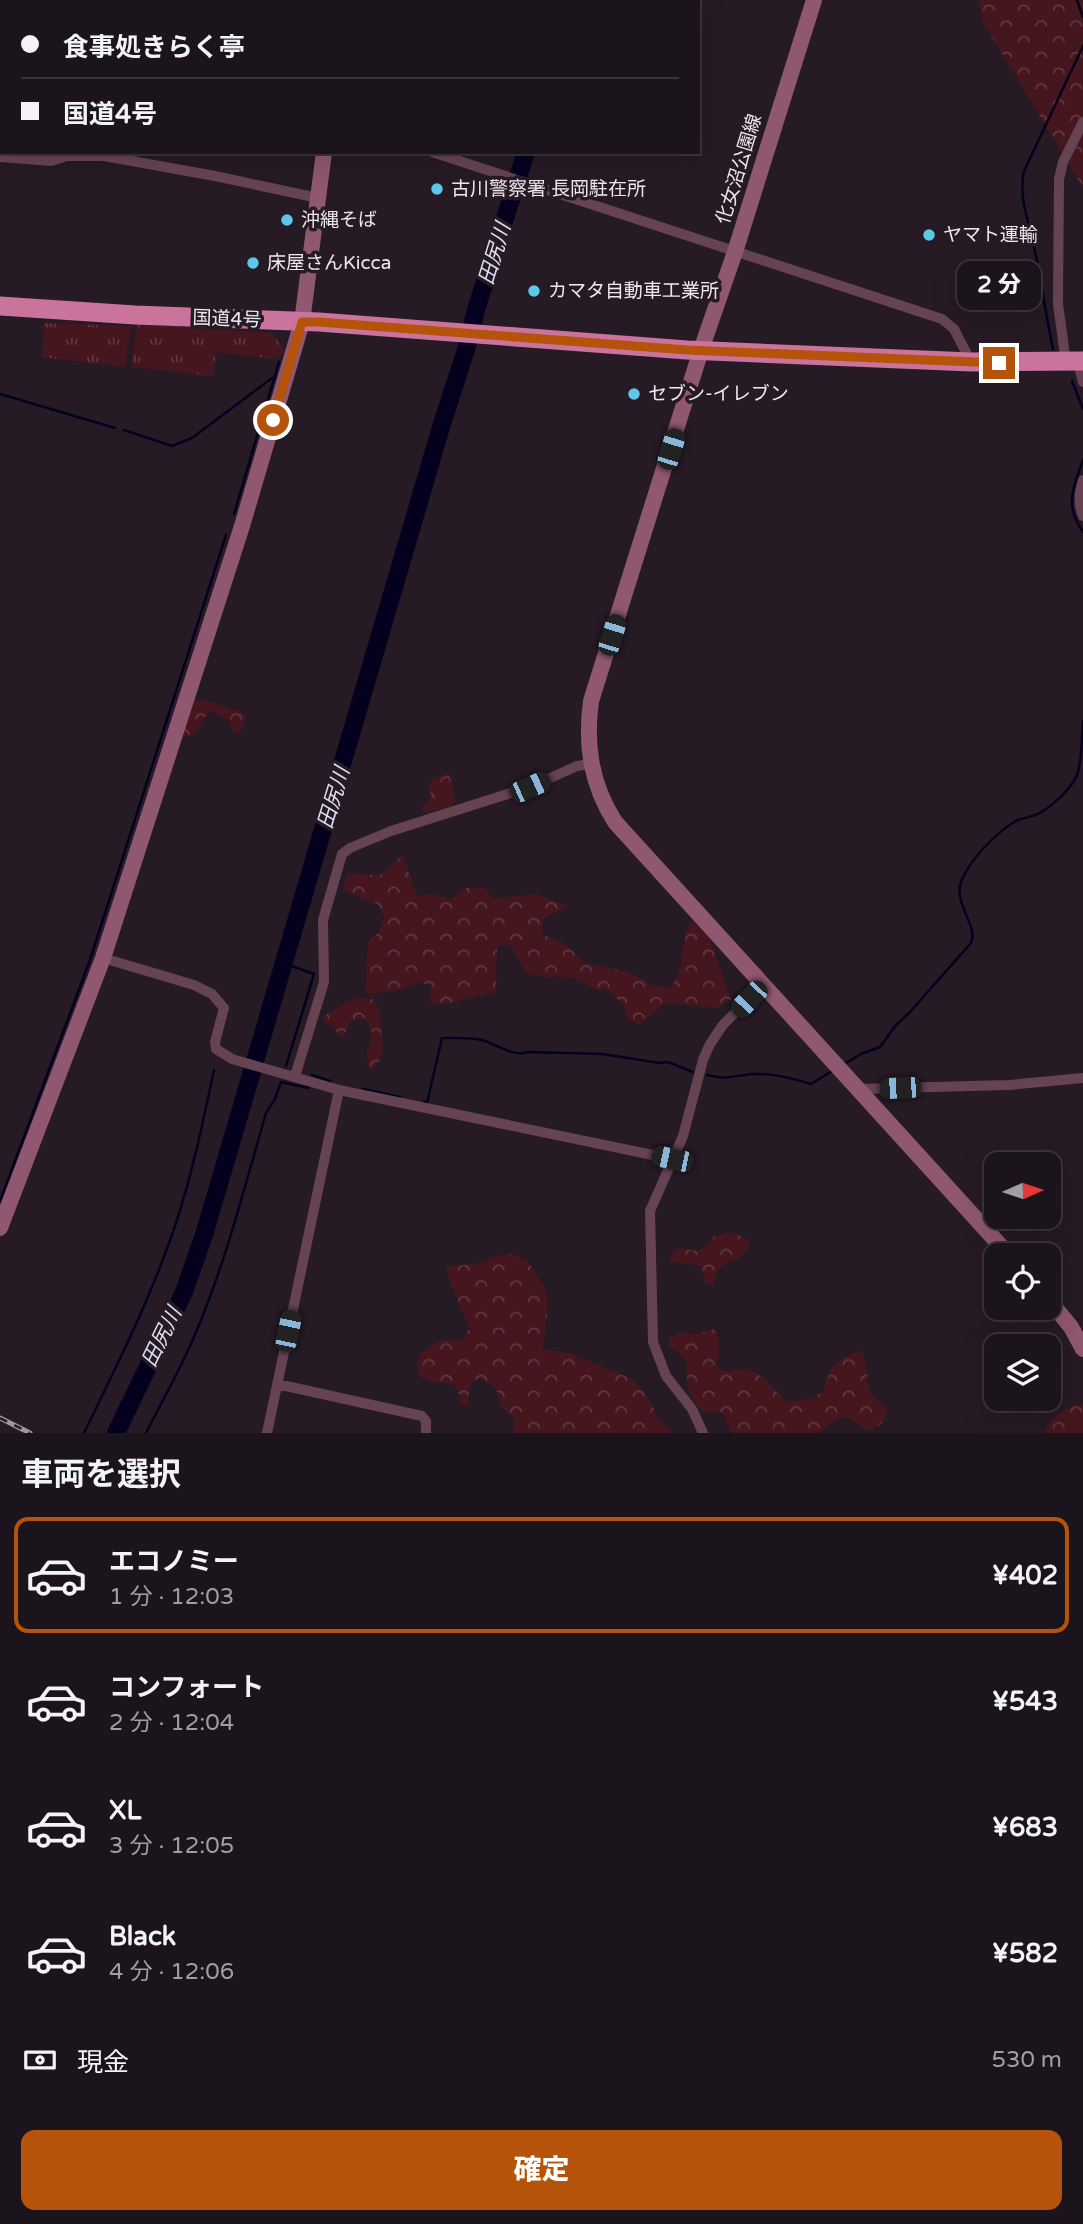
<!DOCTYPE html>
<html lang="ja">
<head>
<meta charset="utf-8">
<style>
	:root { --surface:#1c141c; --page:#251d25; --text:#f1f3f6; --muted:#a09ea3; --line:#3a333b; --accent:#b45309 }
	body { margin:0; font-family:"Varela Round","Noto Sans JP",sans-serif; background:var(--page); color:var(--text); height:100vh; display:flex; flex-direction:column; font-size:26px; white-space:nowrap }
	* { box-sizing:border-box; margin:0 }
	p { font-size:23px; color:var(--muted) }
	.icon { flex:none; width:38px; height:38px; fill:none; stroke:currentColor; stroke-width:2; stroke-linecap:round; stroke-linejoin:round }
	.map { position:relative; height:1433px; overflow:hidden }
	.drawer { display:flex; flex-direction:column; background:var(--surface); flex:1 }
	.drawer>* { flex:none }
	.guide { position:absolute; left:0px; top:0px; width:700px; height:154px; box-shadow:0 7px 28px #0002,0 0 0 2px var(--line); display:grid; align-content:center; height:154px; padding:0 21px; background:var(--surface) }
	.needle { width:46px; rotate:87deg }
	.fabs { position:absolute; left:984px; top:1152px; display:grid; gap:14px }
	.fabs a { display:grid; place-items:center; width:77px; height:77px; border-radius:14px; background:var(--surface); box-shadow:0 7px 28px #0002,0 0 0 2px var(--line); font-size:35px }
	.end { position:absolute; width:32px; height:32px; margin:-16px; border:9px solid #b45309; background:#fff; box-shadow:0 0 0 4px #fff }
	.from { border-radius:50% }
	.bubble { position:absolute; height:49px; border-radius:14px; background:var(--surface); box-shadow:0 7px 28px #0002,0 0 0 2px var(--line); font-size:23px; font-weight:800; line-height:49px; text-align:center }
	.car { position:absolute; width:21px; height:42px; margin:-21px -10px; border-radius:9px; box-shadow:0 0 5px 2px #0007; background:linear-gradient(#222 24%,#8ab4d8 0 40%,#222 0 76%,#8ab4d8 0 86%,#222 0) }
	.guide b { display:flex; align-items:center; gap:24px; height:66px; font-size:26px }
	.guide b+b { border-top:2px solid var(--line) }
	.guide i { width:18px; height:18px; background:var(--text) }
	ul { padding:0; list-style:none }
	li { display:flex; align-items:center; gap:21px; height:116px; margin:0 14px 10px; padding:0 7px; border:4px solid transparent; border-radius:14px }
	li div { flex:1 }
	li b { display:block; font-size:26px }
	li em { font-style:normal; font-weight:800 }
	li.on { border-color:var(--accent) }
	li>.icon { width:63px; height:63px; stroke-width:1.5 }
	h2 { padding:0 21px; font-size:32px; line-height:84px }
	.pay { display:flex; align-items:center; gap:18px; height:77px; padding:0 21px; font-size:26px }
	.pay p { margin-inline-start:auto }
	.primary-button { display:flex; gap:14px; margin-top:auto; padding:14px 21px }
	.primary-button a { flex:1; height:80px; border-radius:14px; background:var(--accent); color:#fff; font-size:28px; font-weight:800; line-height:80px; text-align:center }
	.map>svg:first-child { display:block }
	.grass { fill:url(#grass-tufts) }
	.forest { fill:url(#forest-crowns) }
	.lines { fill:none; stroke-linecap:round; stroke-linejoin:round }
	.stream { stroke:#06001f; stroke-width:2.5 }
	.river { stroke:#06001f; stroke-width:18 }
	.street { stroke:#664353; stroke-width:10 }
	.secondary { stroke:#8f5770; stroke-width:16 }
	.highway { stroke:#ca739c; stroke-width:19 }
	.rail-casing { stroke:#a0979f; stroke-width:5 }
	.rail { stroke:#261a25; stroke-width:2.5; stroke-dasharray:8; stroke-linecap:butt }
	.route { stroke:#b45309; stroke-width:9 }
	.poi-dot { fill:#5dc7e8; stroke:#261a25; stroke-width:2.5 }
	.labels { text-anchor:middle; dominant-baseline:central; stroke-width:7; stroke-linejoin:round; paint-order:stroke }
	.street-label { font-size:19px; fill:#efe7ee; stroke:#261a25 }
	.poi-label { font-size:19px; fill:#efe7ee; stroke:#261a25; text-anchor:start }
	.water-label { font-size:21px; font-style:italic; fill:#ddddf3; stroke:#261a25 }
</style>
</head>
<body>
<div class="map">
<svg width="1083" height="1433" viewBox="0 0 1083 1433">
	<defs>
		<pattern id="grass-tufts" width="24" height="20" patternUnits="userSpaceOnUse" patternTransform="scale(1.75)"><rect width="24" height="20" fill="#46161e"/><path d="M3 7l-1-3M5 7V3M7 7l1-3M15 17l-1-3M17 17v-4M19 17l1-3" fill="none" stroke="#61383f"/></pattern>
		<pattern id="forest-crowns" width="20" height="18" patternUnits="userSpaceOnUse" patternTransform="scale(1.75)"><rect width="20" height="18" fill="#46161e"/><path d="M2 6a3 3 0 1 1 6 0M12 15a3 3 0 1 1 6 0" fill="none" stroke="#61383f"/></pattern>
	</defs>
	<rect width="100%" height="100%" fill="#261a25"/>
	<!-- grass -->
	<path class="grass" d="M 44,323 L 131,326 L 125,367 L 42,357 Z
		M 137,324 L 272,333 L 286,353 L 273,359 L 216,352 L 213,376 L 131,367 Z"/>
	<!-- forest -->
	<path class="forest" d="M 978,0 L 1083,0 L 1083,187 L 984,24 Z
		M 203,700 L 242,712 L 246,716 L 240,734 L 234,732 L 227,719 L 212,711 C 199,717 202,737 184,736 L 182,731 L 192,702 Z
		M 449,773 L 456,800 L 452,806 L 424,813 L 422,807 L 429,802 L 431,794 L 428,788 L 432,780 Z
		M 403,855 L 417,896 L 433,894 L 451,899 L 467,888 L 484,888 L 494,899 L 536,894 L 567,906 L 543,919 L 541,934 L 565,944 L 585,963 L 632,973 L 651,985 L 670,988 C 673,983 677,977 679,972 C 685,954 680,936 693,920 L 708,936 L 731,999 L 718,1008 L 665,1003 L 640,1025 L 628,1020 L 624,1005 L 606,989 L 595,989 L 576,979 L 558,976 L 547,978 L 526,972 L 510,945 L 498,946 C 495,961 497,976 496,992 L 449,1003 L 430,1004 L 431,986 L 420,982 C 401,991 387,994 365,993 L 368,942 L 378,933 L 384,917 L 379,905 L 343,890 L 348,874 L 380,875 Z
		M 358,997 L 372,999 C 381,1008 380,1014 381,1025 C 381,1043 388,1056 372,1069 L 368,1068 L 367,1048 L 371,1046 L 372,1033 L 365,1018 L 350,1021 L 344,1036 L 338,1035 L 335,1028 L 325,1023 L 323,1016 C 336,1011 346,1001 358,997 Z
		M 725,1233 L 734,1233 L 750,1241 C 743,1267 733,1255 720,1268 C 716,1273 715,1279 713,1285 L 706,1284 L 700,1266 L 670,1261 L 671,1255 L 679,1248 L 697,1251 L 706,1246 L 713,1237 Z
		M 512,1254 L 528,1261 L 546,1290 L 548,1306 L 543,1349 L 569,1353 L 632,1379 L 647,1396 L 660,1420 L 674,1433 L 512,1433 L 515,1418 C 502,1411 499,1402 496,1388 L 481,1379 L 474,1380 L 469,1387 L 468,1406 L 461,1405 L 460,1395 L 454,1385 L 422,1379 L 417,1368 L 419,1355 L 439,1341 L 463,1339 L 469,1329 L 445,1267 L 481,1263 L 495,1256 Z
		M 715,1329 C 721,1342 721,1350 716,1364 L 723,1371 C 730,1371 739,1369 747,1369 C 760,1370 776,1394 789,1402 L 812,1398 L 823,1391 L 831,1368 L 843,1358 L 860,1350 C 876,1375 855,1387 888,1408 C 885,1422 882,1426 868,1431 L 847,1417 L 832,1422 L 820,1433 L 732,1433 L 722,1412 L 703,1412 C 696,1404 690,1397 688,1386 C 685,1366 692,1357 669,1347 L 669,1337 L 679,1333 L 697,1334 Z
		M 1083,1404 L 1083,1433 L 1044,1433 C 1051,1416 1066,1406 1083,1404 Z"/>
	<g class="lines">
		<!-- stream -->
		<path class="stream" d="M 1077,0 L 1083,17
			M 1053,349 C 1046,315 1041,281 1034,246 C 1029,221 1018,197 1024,171 L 1083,46
			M 1072,381 L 1083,409
			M 0,394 L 115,428
			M 124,430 L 172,446 L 192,438 L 272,378
			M 1083,460 C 1073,489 1064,505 1083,532
			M 234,514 L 279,362
			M 284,963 L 314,974 L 286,1066
			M 844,1064 L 861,1054 L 880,1047 L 896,1025 L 910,1012 L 971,943 C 979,924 950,902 963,877 C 974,856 994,835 1014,822 C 1021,818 1027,818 1035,815 C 1048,811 1072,788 1077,775 C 1083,758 1081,738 1083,721
			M 312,1075 L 330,1081
			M 707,1075 C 725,1080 734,1076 751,1074 C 772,1073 791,1078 811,1084 L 832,1071
			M 363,1089 L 400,1097
			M 424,1102 L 427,1103 L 442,1038 C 455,1038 470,1037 482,1040 C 499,1045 511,1057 529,1052 L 602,1054 L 660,1063 L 668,1062 L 693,1072
			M 0,1201 L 90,960 L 226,535
			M 84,1433 C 117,1365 151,1298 175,1226 C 192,1175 203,1122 214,1070
			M 146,1433 C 162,1401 180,1370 194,1337 C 225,1265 244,1189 266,1113 L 275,1099 L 281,1082 L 308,1088 L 309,1085"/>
		<!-- river -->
		<path class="river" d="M 533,0 L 533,2
			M 116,1433 L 184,1292 L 204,1235 L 441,427 L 465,353 L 476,310 L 526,152"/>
		<!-- street -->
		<path class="street" d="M 199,2 L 199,0
			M 0,45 L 2,46
			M 432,152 L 942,319 L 954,329 L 971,362
			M 0,157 L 51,161 L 67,156 L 104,156 L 215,176 L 318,198
			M 1078,362 L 1083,382
			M 1066,363 L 1058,304 L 1059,179 L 1063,162 L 1083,122
			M 1083,480 C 1079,493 1078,503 1083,516
			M 103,958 L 194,985 L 212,994 L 224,1008 L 215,1042 L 216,1049 L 232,1059 L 339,1090 L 672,1159
			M 295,1076 L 324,982 L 323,920 L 342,854 L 350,848 L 391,831 L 530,787 L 577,766 L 591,764
			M 858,1089 L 1009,1085 L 1083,1078
			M 277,1384 L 422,1416 L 426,1421 L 426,1433
			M 267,1433 L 339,1090
			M 703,1433 L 692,1409 L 666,1376 L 653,1342 L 650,1211 L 683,1136 L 703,1060 L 709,1046 L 722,1026 L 762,985"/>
		<!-- secondary -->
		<path class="secondary" d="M 814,0 L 735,252 L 701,350 L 591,701 C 585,745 591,784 615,822 L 1009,1255
			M 341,2 L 341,0
			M 0,1228 L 103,958 L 242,526 L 302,322 L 324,152
			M 1048,1299 L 1071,1327 L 1083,1349"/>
		<!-- highway -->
		<path class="highway" d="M 0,306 L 135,315 L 319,322 L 687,350 L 971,362 L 1083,361"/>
		<!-- rail casing -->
		<g class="rail-casing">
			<path id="rail" d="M 0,1418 L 30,1433"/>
		</g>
		<!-- rail -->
		<use href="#rail" class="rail"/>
	</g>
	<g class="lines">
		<!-- route -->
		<path class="route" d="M 273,420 L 302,322 L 319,322 L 687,350 L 999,363"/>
	</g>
	<!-- markers -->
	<g class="poi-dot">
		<circle cx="437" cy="189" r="7"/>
		<circle cx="287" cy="220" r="7"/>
		<circle cx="929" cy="235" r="7"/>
		<circle cx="253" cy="263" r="7"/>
		<circle cx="534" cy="291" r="7"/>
		<circle cx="634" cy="394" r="7"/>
	</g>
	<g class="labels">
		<!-- street labels -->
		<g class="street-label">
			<text transform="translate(739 169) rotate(-73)">化女沼公園線</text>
			<text transform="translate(227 319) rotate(2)">国道4号</text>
		</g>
		<!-- poi labels -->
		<g class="poi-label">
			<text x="451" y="189">古川警察署 長岡駐在所</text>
			<text x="301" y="220">沖縄そば</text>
			<text x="943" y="235">ヤマト運輸</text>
			<text x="267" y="263">床屋さんKicca</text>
			<text x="548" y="291">カマタ自動車工業所</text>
			<text x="648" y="394">セブン-イレブン</text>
		</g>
		<!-- water labels -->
		<g class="water-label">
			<text transform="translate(495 254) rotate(-73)">田尻川</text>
			<text transform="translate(334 798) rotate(-73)">田尻川</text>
			<text transform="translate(162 1337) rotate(-64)">田尻川</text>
		</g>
	</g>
</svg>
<div class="fabs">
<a><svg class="needle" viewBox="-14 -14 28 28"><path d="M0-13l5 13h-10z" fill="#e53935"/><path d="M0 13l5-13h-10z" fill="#a09ea3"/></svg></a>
<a><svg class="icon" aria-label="locate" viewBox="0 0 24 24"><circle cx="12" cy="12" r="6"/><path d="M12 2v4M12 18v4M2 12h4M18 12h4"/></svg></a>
<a><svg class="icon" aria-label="layers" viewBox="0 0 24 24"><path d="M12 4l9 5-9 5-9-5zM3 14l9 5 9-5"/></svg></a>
</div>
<i class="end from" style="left:273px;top:420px"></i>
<i class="end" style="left:999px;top:363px"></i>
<div class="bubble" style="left:957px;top:261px;width:84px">2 分</div>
<i class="car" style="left:671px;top:449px;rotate:17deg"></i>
<i class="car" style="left:612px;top:635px;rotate:17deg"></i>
<i class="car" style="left:530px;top:787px;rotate:66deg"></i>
<i class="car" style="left:749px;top:999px;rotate:224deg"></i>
<i class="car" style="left:900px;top:1088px;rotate:268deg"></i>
<i class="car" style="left:672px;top:1159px;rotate:282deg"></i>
<i class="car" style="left:288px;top:1331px;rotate:12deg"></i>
<div class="guide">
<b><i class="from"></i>食事処きらく亭</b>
<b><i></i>国道4号</b>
</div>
</div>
<section class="drawer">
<h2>車両を選択</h2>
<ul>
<li class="on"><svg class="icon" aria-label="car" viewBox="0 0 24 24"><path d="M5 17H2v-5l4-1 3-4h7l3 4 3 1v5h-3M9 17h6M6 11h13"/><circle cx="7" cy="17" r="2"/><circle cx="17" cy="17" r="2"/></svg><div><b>エコノミー</b><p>1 分 · 12:03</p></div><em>¥402</em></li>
<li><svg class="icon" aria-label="car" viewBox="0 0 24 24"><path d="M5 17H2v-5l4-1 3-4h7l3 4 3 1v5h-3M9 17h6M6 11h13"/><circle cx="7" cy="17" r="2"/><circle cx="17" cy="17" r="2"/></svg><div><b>コンフォート</b><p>2 分 · 12:04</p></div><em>¥543</em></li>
<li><svg class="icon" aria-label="car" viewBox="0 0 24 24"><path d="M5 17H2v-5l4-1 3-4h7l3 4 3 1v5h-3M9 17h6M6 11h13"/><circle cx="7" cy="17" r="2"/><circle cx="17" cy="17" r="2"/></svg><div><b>XL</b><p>3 分 · 12:05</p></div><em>¥683</em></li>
<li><svg class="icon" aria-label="car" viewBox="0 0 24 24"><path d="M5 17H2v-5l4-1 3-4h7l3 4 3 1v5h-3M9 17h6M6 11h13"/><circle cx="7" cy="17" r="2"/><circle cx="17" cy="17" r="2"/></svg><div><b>Black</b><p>4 分 · 12:06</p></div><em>¥582</em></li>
</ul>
<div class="pay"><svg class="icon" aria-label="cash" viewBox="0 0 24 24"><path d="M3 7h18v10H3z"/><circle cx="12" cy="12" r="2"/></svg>現金<p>530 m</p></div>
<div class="primary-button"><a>確定</a></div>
</section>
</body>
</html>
